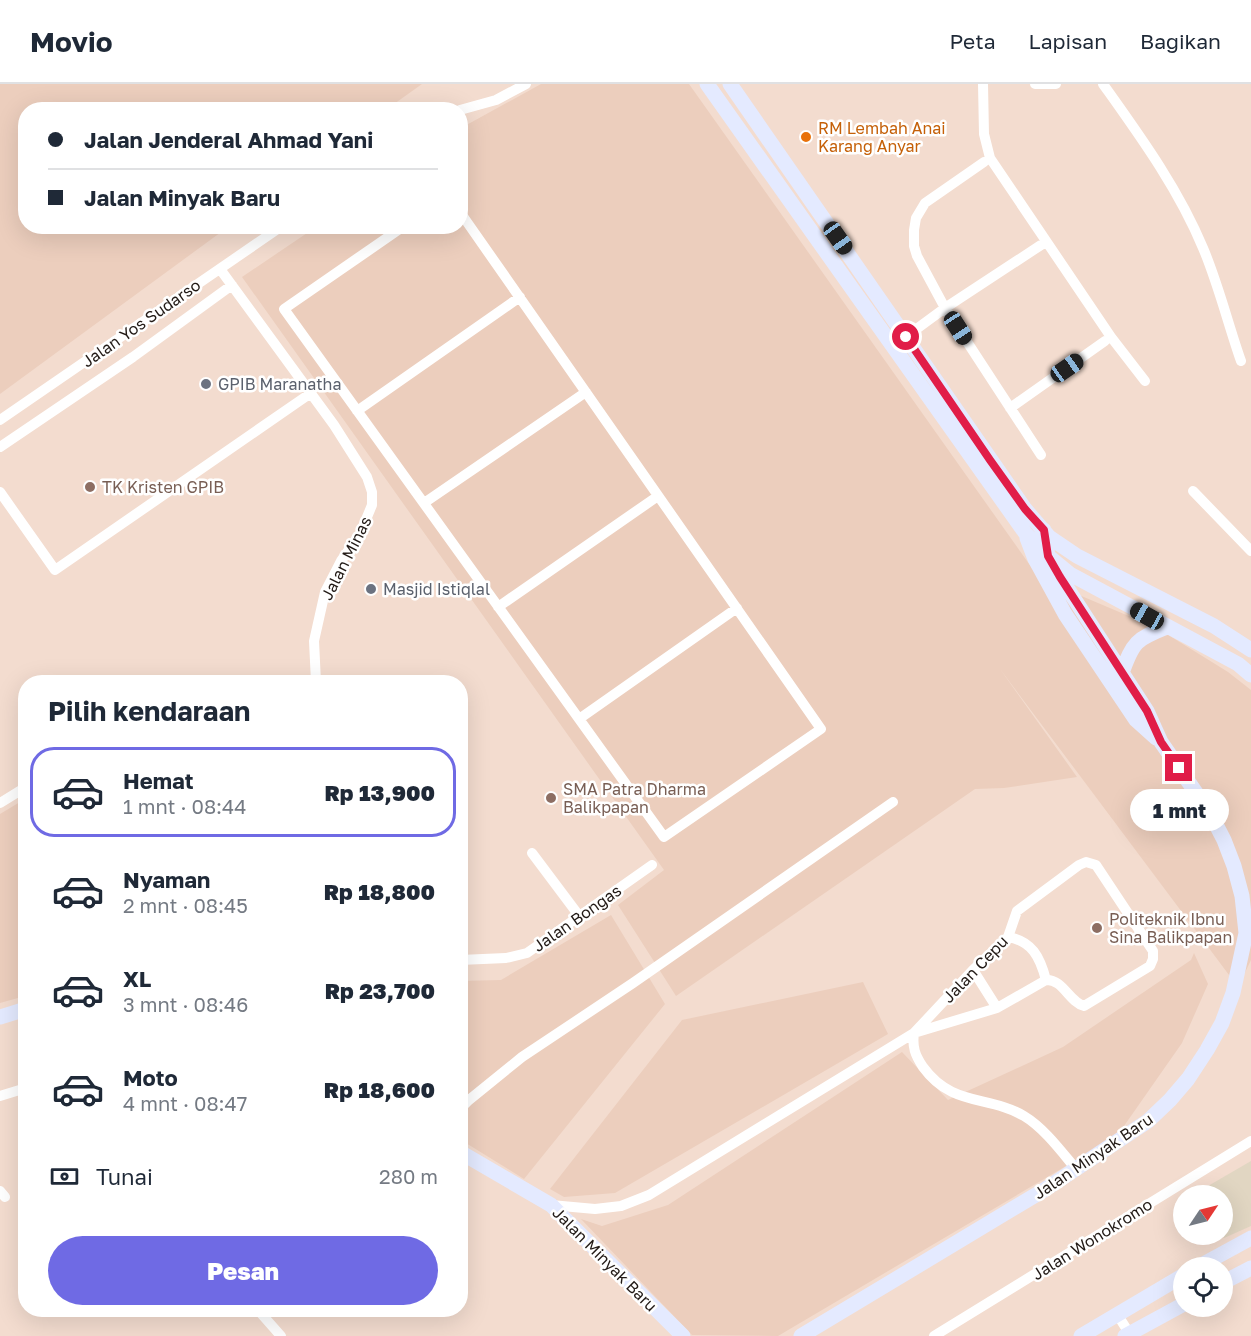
<!DOCTYPE html>
<html lang="id">
<head>
<meta charset="utf-8">
<style>
	:root { --surface:#fff; --page:#f2f2f3; --text:#1f2937; --muted:#747a83; --line:#e0e1e3; --accent:#6f6ae4 }
	body { margin:0; font-family:"Golos Text",sans-serif; background:var(--page); color:var(--text); height:100vh; display:flex; flex-direction:column; font-size:22px; white-space:nowrap }
	* { box-sizing:border-box; margin:0 }
	p { font-size:20px; color:var(--muted) }
	.icon { flex:none; width:33px; height:33px; fill:none; stroke:currentColor; stroke-width:2; stroke-linecap:round; stroke-linejoin:round }
	.map { position:relative; flex:1; overflow:hidden }
	.panel { position:absolute; left:18px; top:591px; width:450px; height:642px; display:flex; flex-direction:column; background:var(--surface); border-radius:24px; box-shadow:0 6px 24px #0002 }
	.panel>* { flex:none }
	.banner { position:absolute; left:18px; top:18px; width:450px; height:132px; border-radius:24px; box-shadow:0 6px 24px #0002; display:grid; align-content:center; height:132px; padding:0 30px; background:var(--surface) }
	.needle { width:39px; rotate:55deg }
	.fabs { position:absolute; left:1173px; top:1101px; display:grid; gap:12px }
	.fabs a { display:grid; place-items:center; width:60px; height:60px; border-radius:50%; background:var(--surface); box-shadow:0 6px 24px #0002; font-size:30px }
	.end { position:absolute; width:27px; height:27px; margin:-14px; border:8px solid #e11d48; background:#fff; box-shadow:0 0 0 3px #fff }
	.from { border-radius:50% }
	.bubble { position:absolute; height:42px; border-radius:21px; background:var(--surface); box-shadow:0 6px 24px #0002; font-size:20px; font-weight:800; line-height:42px; text-align:center }
	.car { position:absolute; width:18px; height:36px; margin:-18px -9px; border-radius:8px; box-shadow:0 0 4px 2px #0007; background:linear-gradient(#222 24%,#8ab4d8 0 40%,#222 0 76%,#8ab4d8 0 86%,#222 0) }
	.banner b { display:flex; align-items:center; gap:21px; height:57px; font-size:22px }
	.banner b+b { border-top:2px solid var(--line) }
	.banner i { width:15px; height:15px; background:var(--text) }
	ul { padding:0; list-style:none }
	li { display:flex; align-items:center; gap:18px; height:90px; margin:0 12px 9px; padding:0 18px; border:3px solid transparent; border-radius:24px }
	li div { flex:1 }
	li b { display:block; font-size:22px }
	li em { font-style:normal; font-weight:800 }
	li.active { border-color:var(--accent) }
	li>.icon { width:54px; height:54px; stroke-width:1.5 }
	h2 { padding:0 30px; font-size:27px; line-height:72px }
	.pay { display:flex; align-items:center; gap:15px; height:66px; padding:0 30px; font-size:22px }
	.pay p { margin-inline-start:auto }
	.primary-button { display:flex; gap:12px; margin-top:auto; padding:12px 30px }
	.primary-button a { flex:1; height:69px; border-radius:36px; background:var(--accent); color:#fff; font-size:24px; font-weight:800; line-height:69px; text-align:center }
	header { display:flex; align-items:center; gap:36px; box-sizing:border-box; height:84px; padding:0 30px; background:var(--surface); border-bottom:2px solid var(--line) }
	header strong { font-size:28px }
	nav { display:flex; gap:33px; margin-inline-start:auto; font-size:21px }
	.map>svg:first-child { display:block }
	.built { fill:#eccebd }
	.medical { fill:#e1d6c2 }
	.lines { fill:none; stroke-linecap:round; stroke-linejoin:round }
	.minor { stroke:#fff; stroke-width:10 }
	.secondary { stroke:#e4eaff; stroke-width:15 }
	.route { stroke:#e11d48; stroke-width:8 }
	.food-dot { fill:#e8710a; stroke:#fff; stroke-width:2 }
	.worship-dot { fill:#6b7280; stroke:#fff; stroke-width:2 }
	.education-dot { fill:#8d6e63; stroke:#fff; stroke-width:2 }
	.labels { text-anchor:middle; dominant-baseline:central; stroke-width:5; stroke-linejoin:round; paint-order:stroke }
	.food-label { font-size:16px; fill:#c56008; stroke:#fff; text-anchor:start }
	.street-label { font-size:16px; fill:#221a16; stroke:#fff }
	.worship-label { font-size:16px; fill:#5b616d; stroke:#fff; text-anchor:start }
	.education-label { font-size:16px; fill:#785e54; stroke:#fff; text-anchor:start }
</style>
</head>
<body>
<header>
<strong>Movio</strong>
<nav><a>Peta</a><a>Lapisan</a><a>Bagikan</a></nav>
</header>
<div class="map">
<svg width="1251" height="1252" viewBox="0 0 1251 1252">
	<rect width="100%" height="100%" fill="#f3dccf"/>
	<!-- built -->
	<path class="built" d="M 0,0 L 422,0 L 387,25 L 26,26 L 26,142 L 228,143 L 0,310 Z
		M 541,0 L 689,0 L 1039,494 L 1157,544 L 1228,588 L 1251,606 L 1251,876 L 1238,903 L 1000,585 L 1077,693 L 1004,704 L 975,705 L 676,912 L 618,821 L 664,786 L 242,193 L 316,143 L 460,142 L 461,44 Z
		M 25,715 L 25,912 L 0,919 L 0,730 Z
		M 611,831 L 665,920 L 524,1095 L 461,1056 L 460,897 L 501,896 Z
		M 1194,869 L 1208,900 L 1182,959 L 1117,1052 L 778,1252 L 692,1251 L 581,1135 L 602,1142 L 668,1121 L 902,968 L 948,1016 L 1063,963 L 1191,876 Z
		M 863,898 L 888,950 L 615,1109 L 564,1113 L 550,1105 L 682,936 Z"/>
	<!-- medical -->
	<path class="medical" d="M 1251,1077 L 1251,1142 L 1224,1154 L 1222,1151 L 1222,1112 L 1197,1111 L 1196,1109 Z"/>
	<g class="lines">
		<!-- minor -->
		<path class="minor" d="M 983,0 L 984,50 L 990,74 L 1111,253 L 1145,297
			M 1035,0 L 1056,0
			M 1103,0 C 1140,52 1178,104 1203,164 C 1218,199 1228,240 1241,277
			M 460,26 L 496,16 L 526,0
			M 984,78 L 925,119 L 916,134 L 914,146 L 914,162 L 917,172 L 945,224 L 1041,371
			M 404,142 L 284,225 L 664,753 L 821,645 L 460,128
			M 220,185 L 334,341 L 367,393 L 372,408 L 372,421 L 360,450 L 341,477 L 325,508 L 314,557 L 316,598
			M 892,263 L 945,224 L 1041,161
			M 1010,324 L 1105,257
			M 357,327 L 520,213
			M 0,336 L 282,142
			M 0,363 L 133,273 L 232,201
			M 1193,407 L 1251,467
			M 0,408 L 55,486 L 311,309
			M 424,419 L 586,308
			M 498,523 L 658,412
			M 579,635 L 737,524
			M 0,719 L 26,703
			M 532,769 L 580,833
			M 1008,853 C 1032,857 1040,873 1046,896
			M 460,876 L 506,874 L 527,869 L 652,781
			M 973,886 L 997,924
			M 914,949 C 912,963 915,971 923,983 C 952,1023 988,1011 1024,1032 C 1044,1044 1061,1067 1076,1085
			M 0,1012 L 26,1004
			M 460,1025 L 469,1016 L 522,973 L 633,899 L 893,718
			M 0,1107 L 5,1113
			M 551,1121 L 595,1125 L 621,1122 L 649,1111 L 914,949 L 973,886 L 1008,853 L 1017,827 L 1079,781 L 1086,778 L 1096,781 L 1153,867 L 1153,875 L 1150,882 L 1084,922 C 1069,918 1063,895 1046,896 L 997,924 L 914,949
			M 258,1226 L 281,1252
			M 1117,1230 L 1131,1252
			M 934,1252 L 1251,1057"/>
		<!-- secondary -->
		<path class="secondary" d="M 707,0 L 1026,450 L 1048,472 L 1070,490 L 1238,580 L 1251,591
			M 730,0 L 1025,425 L 1049,453 L 1077,472 L 1214,542 L 1251,566
			M 1027,454 L 1035,475 L 1065,530 L 1136,636 L 1156,654
			M 1122,589 C 1133,558 1136,555 1167,543
			M 0,933 L 26,925
			M 460,1068 L 551,1121 L 683,1252
			M 1196,1184 L 1251,1154
			M 1222,1199 L 1251,1184
			M 801,1252 L 1044,1106 L 1148,1037 L 1170,1016 L 1188,995 L 1207,966 L 1222,939 L 1233,909 L 1246,849 L 1242,812 L 1234,782 L 1224,756 L 1210,729 L 1161,658 L 1147,627 L 1060,493 L 1048,472 L 1044,446
			M 1081,1252 L 1184,1191
			M 1125,1252 L 1184,1220"/>
	</g>
	<g class="lines">
		<!-- route -->
		<path class="route" d="M 906,253 L 990,376 L 1025,425 L 1044,446 L 1048,472 L 1060,493 L 1147,627 L 1161,658 L 1179,684"/>
	</g>
	<!-- markers -->
	<circle class="food-dot" cx="806" cy="53" r="6"/>
	<g class="worship-dot">
		<circle cx="206" cy="300" r="6"/>
		<circle cx="371" cy="505" r="6"/>
	</g>
	<g class="education-dot">
		<circle cx="90" cy="403" r="6"/>
		<circle cx="551" cy="714" r="6"/>
		<circle cx="1097" cy="844" r="6"/>
	</g>
	<g class="labels">
		<!-- food labels -->
		<g class="food-label">
			<text x="818" y="44">RM Lembah Anai<tspan x="818" dy="18">Karang Anyar</tspan></text>
		</g>
		<!-- street labels -->
		<g class="street-label">
			<text transform="translate(141 239) rotate(-35)">Jalan Yos Sudarso</text>
			<text transform="translate(346 474) rotate(-63)">Jalan Minas</text>
			<text transform="translate(577 834) rotate(-35)">Jalan Bongas</text>
			<text transform="translate(975 885) rotate(-46)">Jalan Cepu</text>
			<text transform="translate(1093 1072) rotate(-34)">Jalan Minyak Baru</text>
			<text transform="translate(1092 1155) rotate(-32)">Jalan Wonokromo</text>
			<text transform="translate(605 1175) rotate(45)">Jalan Minyak Baru</text>
		</g>
		<!-- worship labels -->
		<g class="worship-label">
			<text x="218" y="300">GPIB Maranatha</text>
			<text x="383" y="505">Masjid Istiqlal</text>
		</g>
		<!-- education labels -->
		<g class="education-label">
			<text x="102" y="403">TK Kristen GPIB</text>
			<text x="563" y="705">SMA Patra Dharma<tspan x="563" dy="18">Balikpapan</tspan></text>
			<text x="1109" y="835">Politeknik Ibnu<tspan x="1109" dy="18">Sina Balikpapan</tspan></text>
		</g>
	</g>
</svg>
<div class="fabs">
<a><svg class="needle" viewBox="-14 -14 28 28"><path d="M0-13l5 13h-10z" fill="#e53935"/><path d="M0 13l5-13h-10z" fill="#747a83"/></svg></a>
<a><svg class="icon" aria-label="locate" viewBox="0 0 24 24"><circle cx="12" cy="12" r="6"/><path d="M12 2v4M12 18v4M2 12h4M18 12h4"/></svg></a>
</div>
<i class="end from" style="left:906px;top:253px"></i>
<i class="end" style="left:1179px;top:684px"></i>
<div class="bubble" style="left:1130px;top:705px;width:99px">1 mnt</div>
<i class="car" style="left:838px;top:154px;rotate:145deg"></i>
<i class="car" style="left:958px;top:244px;rotate:147deg"></i>
<i class="car" style="left:1067px;top:284px;rotate:55deg"></i>
<i class="car" style="left:1147px;top:532px;rotate:299deg"></i>
<div class="banner">
<b><i class="from"></i>Jalan Jenderal Ahmad Yani</b>
<b><i></i>Jalan Minyak Baru</b>
</div>
<section class="panel">
<h2>Pilih kendaraan</h2>
<ul>
<li class="active"><svg class="icon" aria-label="car" viewBox="0 0 24 24"><path d="M5 17H2v-5l4-1 3-4h7l3 4 3 1v5h-3M9 17h6M6 11h13"/><circle cx="7" cy="17" r="2"/><circle cx="17" cy="17" r="2"/></svg><div><b>Hemat</b><p>1 mnt · 08:44</p></div><em>Rp 13,900</em></li>
<li><svg class="icon" aria-label="car" viewBox="0 0 24 24"><path d="M5 17H2v-5l4-1 3-4h7l3 4 3 1v5h-3M9 17h6M6 11h13"/><circle cx="7" cy="17" r="2"/><circle cx="17" cy="17" r="2"/></svg><div><b>Nyaman</b><p>2 mnt · 08:45</p></div><em>Rp 18,800</em></li>
<li><svg class="icon" aria-label="car" viewBox="0 0 24 24"><path d="M5 17H2v-5l4-1 3-4h7l3 4 3 1v5h-3M9 17h6M6 11h13"/><circle cx="7" cy="17" r="2"/><circle cx="17" cy="17" r="2"/></svg><div><b>XL</b><p>3 mnt · 08:46</p></div><em>Rp 23,700</em></li>
<li><svg class="icon" aria-label="car" viewBox="0 0 24 24"><path d="M5 17H2v-5l4-1 3-4h7l3 4 3 1v5h-3M9 17h6M6 11h13"/><circle cx="7" cy="17" r="2"/><circle cx="17" cy="17" r="2"/></svg><div><b>Moto</b><p>4 mnt · 08:47</p></div><em>Rp 18,600</em></li>
</ul>
<div class="pay"><svg class="icon" aria-label="cash" viewBox="0 0 24 24"><path d="M3 7h18v10H3z"/><circle cx="12" cy="12" r="2"/></svg>Tunai<p>280 m</p></div>
<div class="primary-button"><a>Pesan</a></div>
</section>
</div>
</body>
</html>
